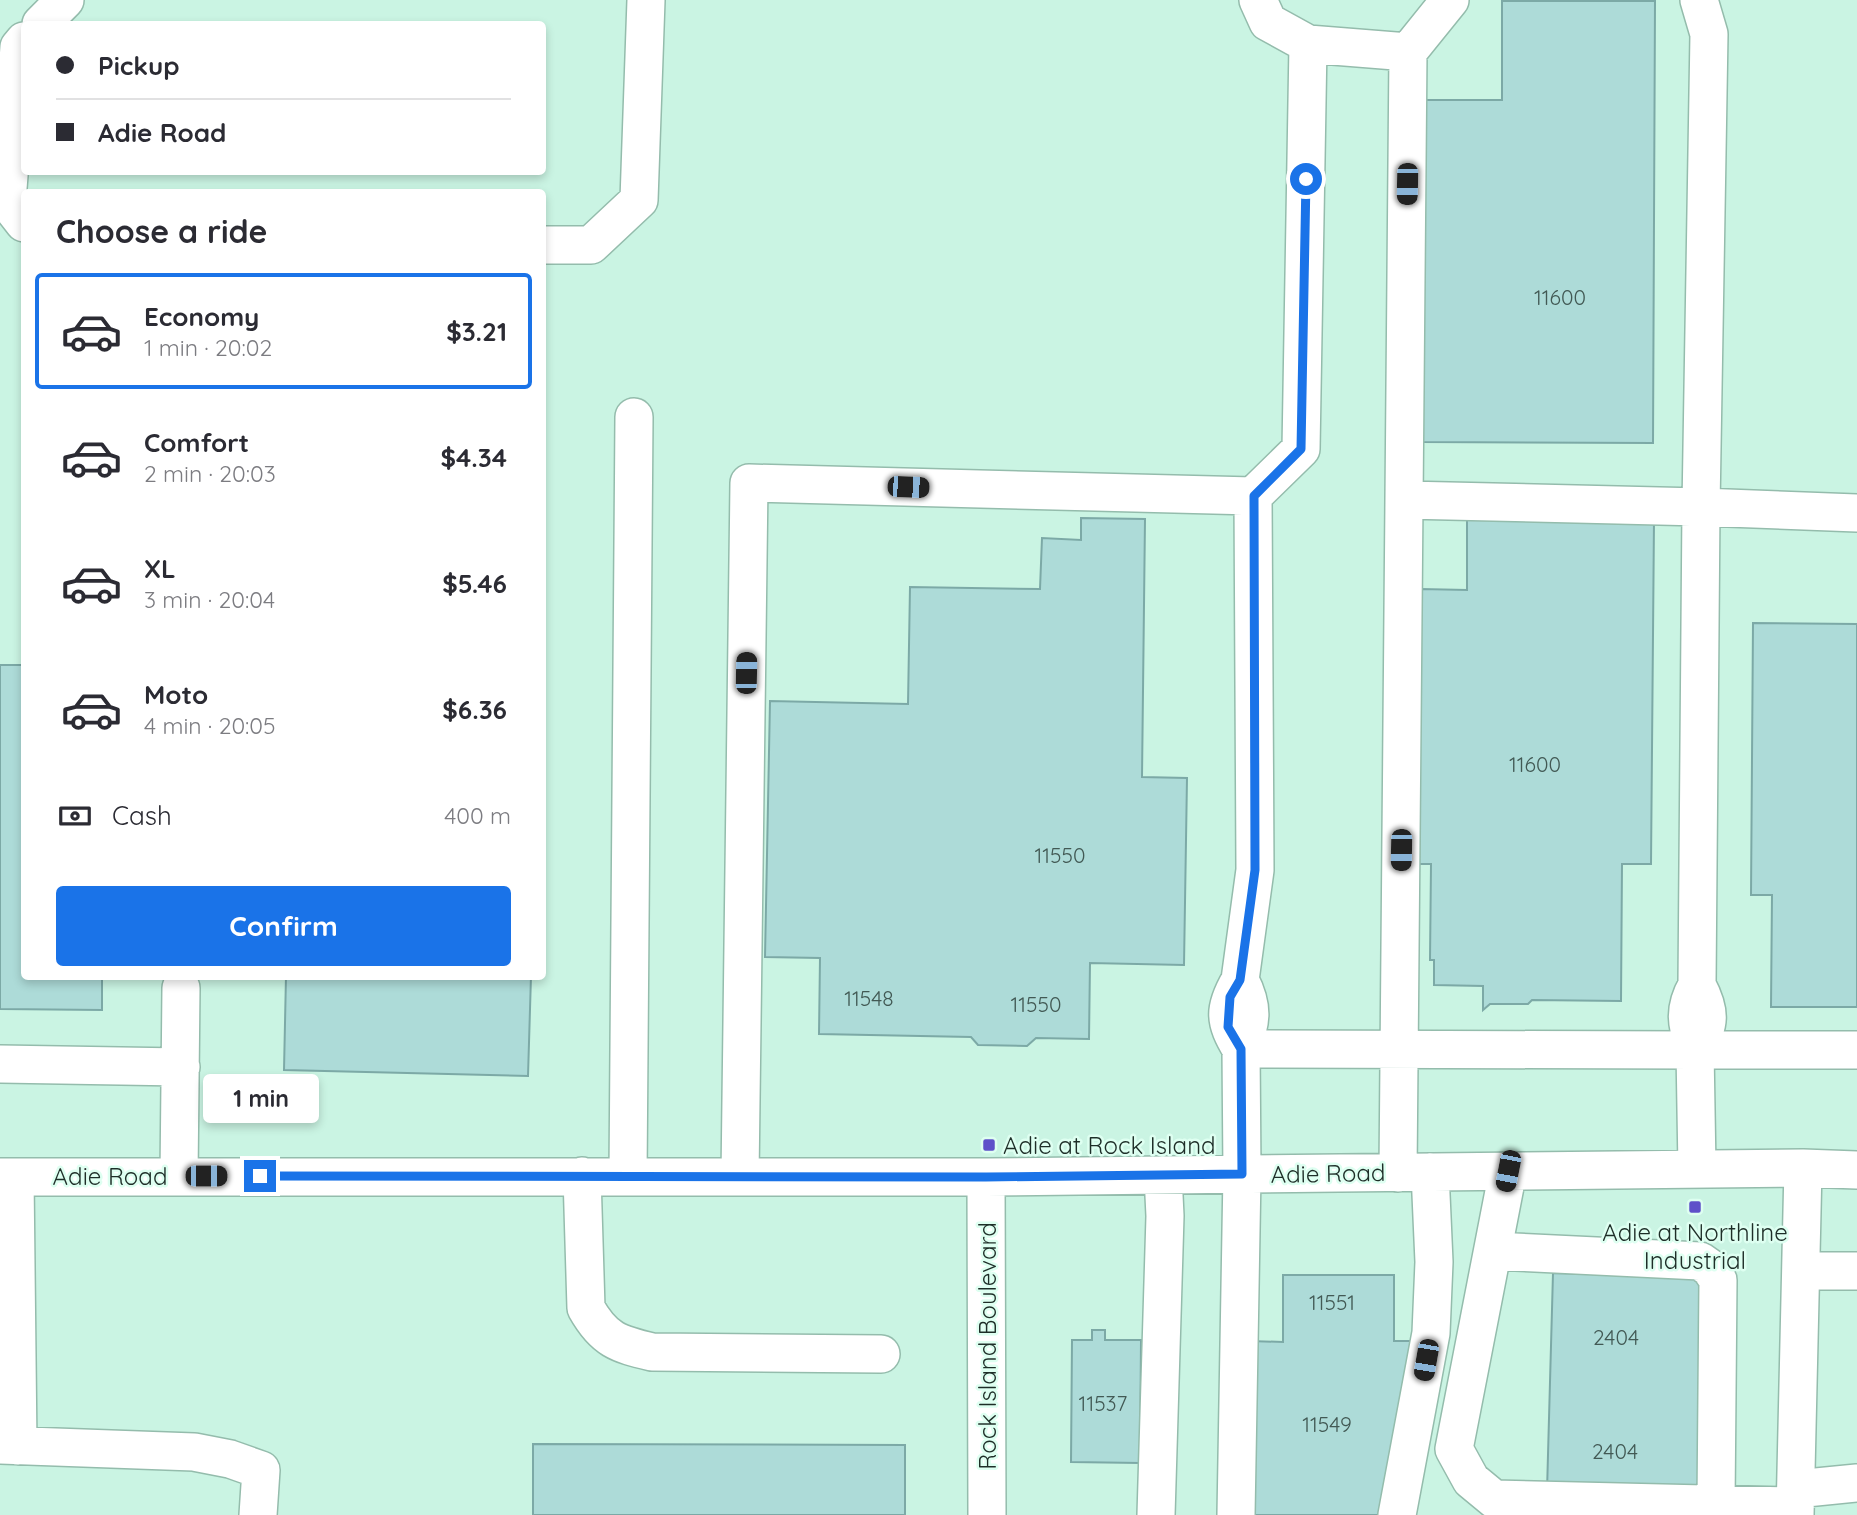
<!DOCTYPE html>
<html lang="en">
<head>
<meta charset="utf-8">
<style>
	:root { --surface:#fff; --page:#f7f7f7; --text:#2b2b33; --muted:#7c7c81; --line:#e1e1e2; --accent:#1a73e8 }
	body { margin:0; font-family:Quicksand,sans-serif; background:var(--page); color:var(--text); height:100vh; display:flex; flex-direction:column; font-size:26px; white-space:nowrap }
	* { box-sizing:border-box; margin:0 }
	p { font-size:23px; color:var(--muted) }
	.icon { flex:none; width:38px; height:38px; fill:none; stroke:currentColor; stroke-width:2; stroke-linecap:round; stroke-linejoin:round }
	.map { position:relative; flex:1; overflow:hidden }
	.sheet { position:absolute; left:21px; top:189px; width:525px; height:791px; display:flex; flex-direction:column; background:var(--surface); border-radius:7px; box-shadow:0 4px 10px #0003 }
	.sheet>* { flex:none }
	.guide { position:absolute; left:21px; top:21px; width:525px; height:154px; border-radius:7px; box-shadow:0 4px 10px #0003; display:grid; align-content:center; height:154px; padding:0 35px; background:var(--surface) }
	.end { position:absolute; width:32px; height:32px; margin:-16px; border:9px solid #1a73e8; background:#fff; box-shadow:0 0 0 4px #fff }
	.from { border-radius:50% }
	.bubble { position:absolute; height:49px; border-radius:7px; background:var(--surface); box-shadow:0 4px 10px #0003; font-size:23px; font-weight:700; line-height:49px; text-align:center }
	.car { position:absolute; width:21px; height:42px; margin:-21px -10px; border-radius:9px; box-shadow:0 0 5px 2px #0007; background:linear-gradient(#222 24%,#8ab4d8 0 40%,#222 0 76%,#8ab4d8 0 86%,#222 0) }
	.guide b { display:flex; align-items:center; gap:24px; height:66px; font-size:26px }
	.guide b+b { border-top:2px solid var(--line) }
	.guide i { width:18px; height:18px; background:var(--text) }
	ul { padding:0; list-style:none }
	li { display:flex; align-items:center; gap:21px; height:116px; margin:0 14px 10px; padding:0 21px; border:4px solid transparent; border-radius:7px }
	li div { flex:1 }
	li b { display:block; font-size:26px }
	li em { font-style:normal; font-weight:700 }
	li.active { border-color:var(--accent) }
	li>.icon { width:63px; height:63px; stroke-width:1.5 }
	h2 { padding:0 35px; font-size:32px; line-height:84px }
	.pay { display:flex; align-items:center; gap:18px; height:77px; padding:0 35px; font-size:26px }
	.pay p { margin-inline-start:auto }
	.action { display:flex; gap:14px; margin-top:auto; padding:14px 35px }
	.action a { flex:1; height:80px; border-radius:7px; background:var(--accent); color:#fff; font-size:28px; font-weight:700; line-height:80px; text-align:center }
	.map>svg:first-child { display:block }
	.building { fill:#addbd8; stroke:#7ca9a6; stroke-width:2 }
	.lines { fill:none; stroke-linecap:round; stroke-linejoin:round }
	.minor-casing { stroke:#94bcac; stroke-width:40 }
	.minor { stroke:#fff; stroke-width:37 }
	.route { stroke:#1a73e8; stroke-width:9 }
	.poi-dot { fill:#5e50c9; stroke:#defff1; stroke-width:2.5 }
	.labels { text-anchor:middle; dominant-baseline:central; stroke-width:5; stroke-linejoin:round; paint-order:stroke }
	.number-label { font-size:21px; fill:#425954 }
	.poi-label { font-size:24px; fill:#1e2e28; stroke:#defff1; text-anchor:start }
	.street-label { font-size:24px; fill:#1e2e28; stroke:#defff1 }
</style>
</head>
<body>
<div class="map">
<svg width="1857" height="1515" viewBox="0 0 1857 1515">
	<rect width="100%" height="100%" fill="#caf4e3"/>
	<!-- building -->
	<path class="building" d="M 1502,1 L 1655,1 L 1653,443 L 1421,442 L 1423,100 L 1502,100 Z
		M 542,303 L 545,303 L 542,402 Z
		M 1081,518 L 1145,519 L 1142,777 L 1187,778 L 1184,965 L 1090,963 L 1089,1039 L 1036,1038 L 1027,1046 L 978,1045 L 971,1037 L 819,1034 L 820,958 L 765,957 L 770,701 L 908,704 L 910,587 L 1040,589 L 1042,538 L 1081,540 Z
		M 1467,519 L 1654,520 L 1651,864 L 1622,864 L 1621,1001 L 1532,1000 L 1528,1004 L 1490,1004 L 1483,1010 L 1483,986 L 1434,985 L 1434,960 L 1430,960 L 1431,864 L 1419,864 L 1421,589 L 1467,590 Z
		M 1753,623 L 1857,624 L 1857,1007 L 1771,1007 L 1772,895 L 1751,895 Z
		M 0,665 L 24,665 L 24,976 L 255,976 L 102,977 L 102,1010 L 0,1009 Z
		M 286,976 L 531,976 L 528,1076 L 284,1070 Z
		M 1553,1273 L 1704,1277 L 1698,1496 L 1547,1491 Z
		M 1283,1275 L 1394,1275 L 1394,1341 L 1414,1341 L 1379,1515 L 1250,1515 L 1250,1341 L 1283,1342 Z
		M 1092,1330 L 1105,1330 L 1105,1340 L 1141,1340 L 1140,1463 L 1071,1462 L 1072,1340 L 1092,1340 Z
		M 533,1444 L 905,1445 L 905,1515 L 533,1515 Z"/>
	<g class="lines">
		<!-- minor casing -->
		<g class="minor-casing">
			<path id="minor" d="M 1258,0 L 1268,22 L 1308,44 L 1408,52 L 1398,1173
				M 41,24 L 65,0
				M 24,41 L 19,47 L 7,201 L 24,223
				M 1408,52 L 1450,0
				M 542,245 L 591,245 L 639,200 L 646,0
				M 1405,500 L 1701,507 L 1709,34 L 1699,0
				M 1240,980 L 1255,870 L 1253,496 L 1301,449 L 1308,44
				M 1240,980 C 1254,1007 1252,1022 1241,1049 C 1224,1021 1223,1009 1240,980 Z
				M 1697,985 L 1701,507 L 1857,513
				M 1697,985 C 1711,1011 1711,1025 1695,1050 C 1686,1024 1683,1009 1697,985 Z
				M 0,1064 L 181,1067
				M 1697,1169 L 1695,1050 L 1857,1050
				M 1508,1171 L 1454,1449 L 1471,1480 L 1494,1499 L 1795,1506
				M 179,1176 L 181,988
				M 582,1176 L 586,1308 C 604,1340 618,1344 652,1352 L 881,1354
				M 628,1176 L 634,417
				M 0,1177 L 986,1177 L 1803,1168 L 1857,1170
				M 15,1177 L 18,1446
				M 740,1177 L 749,483 L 1253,496
				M 986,1177 L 987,1515
				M 1493,1251 L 1700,1261 L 1710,1268 L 1718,1280 L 1716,1504
				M 1801,1271 L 1857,1271
				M 0,1445 L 194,1452 L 230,1459 L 261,1470 L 258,1515
				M 1796,1489 L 1857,1483
				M 1156,1515 L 1165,1216 L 1163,1175
				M 1236,1515 L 1242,1174 L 1241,1049 L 1695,1050
				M 1397,1515 L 1431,1333 L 1434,1262 L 1430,1172
				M 1795,1515 L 1803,1168"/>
		</g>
		<!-- minor -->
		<use href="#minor" class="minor"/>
	</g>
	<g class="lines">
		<!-- route -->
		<path class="route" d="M 260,1176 L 986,1177 L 1242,1174 L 1241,1049 L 1228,1027 L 1230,997 L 1240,980 L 1255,870 L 1254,496 L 1301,449 L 1306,179"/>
	</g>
	<!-- markers -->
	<g class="poi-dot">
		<rect x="982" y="1138" width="14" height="14" rx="3.5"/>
		<rect x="1688" y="1200" width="14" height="14" rx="3.5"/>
	</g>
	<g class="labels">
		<!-- number labels -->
		<g class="number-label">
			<text x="1560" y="297">11600</text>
			<text x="1535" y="764">11600</text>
			<text x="1060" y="855">11550</text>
			<text x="869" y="998">11548</text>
			<text x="1036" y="1004">11550</text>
			<text x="1332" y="1302">11551</text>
			<text x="1616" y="1337">2404</text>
			<text x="1103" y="1403">11537</text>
			<text x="1327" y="1424">11549</text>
			<text x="1615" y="1451">2404</text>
		</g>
		<!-- poi labels -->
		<g class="poi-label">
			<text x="1003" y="1145">Adie at Rock Island</text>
			<text x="1695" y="1232" text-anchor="middle">Adie at Northline<tspan x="1695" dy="28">Industrial</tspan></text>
		</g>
		<!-- street labels -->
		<g class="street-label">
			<text transform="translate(1328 1173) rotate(-1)">Adie Road</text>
			<text x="110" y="1176">Adie Road</text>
			<text transform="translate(987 1346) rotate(-90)">Rock Island Boulevard</text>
		</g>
	</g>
</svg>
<i class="end from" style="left:1306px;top:179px"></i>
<i class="end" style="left:260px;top:1176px"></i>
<div class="bubble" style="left:203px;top:1074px;width:116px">1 min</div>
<i class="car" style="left:1407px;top:184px;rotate:181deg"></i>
<i class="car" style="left:908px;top:487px;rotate:92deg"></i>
<i class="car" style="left:746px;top:673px;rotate:1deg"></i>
<i class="car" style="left:1401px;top:850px;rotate:181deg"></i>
<i class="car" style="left:1508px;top:1171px;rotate:191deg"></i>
<i class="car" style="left:206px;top:1176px;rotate:90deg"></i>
<i class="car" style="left:1426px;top:1360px;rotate:190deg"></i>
<div class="guide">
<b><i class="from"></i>Pickup</b>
<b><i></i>Adie Road</b>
</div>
<section class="sheet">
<h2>Choose a ride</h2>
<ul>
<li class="active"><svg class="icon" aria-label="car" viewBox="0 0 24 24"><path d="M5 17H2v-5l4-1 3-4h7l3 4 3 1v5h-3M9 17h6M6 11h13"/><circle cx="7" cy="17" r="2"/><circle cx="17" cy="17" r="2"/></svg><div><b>Economy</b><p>1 min · 20:02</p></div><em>$3.21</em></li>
<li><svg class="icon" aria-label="car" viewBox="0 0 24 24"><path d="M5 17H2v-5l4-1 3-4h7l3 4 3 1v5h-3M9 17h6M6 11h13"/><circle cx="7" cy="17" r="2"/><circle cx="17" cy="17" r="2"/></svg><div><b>Comfort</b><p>2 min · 20:03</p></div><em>$4.34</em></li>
<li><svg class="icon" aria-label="car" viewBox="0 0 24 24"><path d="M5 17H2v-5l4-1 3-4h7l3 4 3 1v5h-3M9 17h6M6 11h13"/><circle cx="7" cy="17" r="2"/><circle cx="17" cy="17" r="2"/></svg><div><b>XL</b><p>3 min · 20:04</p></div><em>$5.46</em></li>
<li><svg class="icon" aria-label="car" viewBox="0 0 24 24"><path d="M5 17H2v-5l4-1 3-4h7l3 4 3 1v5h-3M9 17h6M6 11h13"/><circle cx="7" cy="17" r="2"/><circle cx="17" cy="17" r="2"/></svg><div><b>Moto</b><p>4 min · 20:05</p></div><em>$6.36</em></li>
</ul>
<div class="pay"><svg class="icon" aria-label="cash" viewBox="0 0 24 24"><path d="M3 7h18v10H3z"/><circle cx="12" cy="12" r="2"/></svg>Cash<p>400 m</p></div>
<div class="action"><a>Confirm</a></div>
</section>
</div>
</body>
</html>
